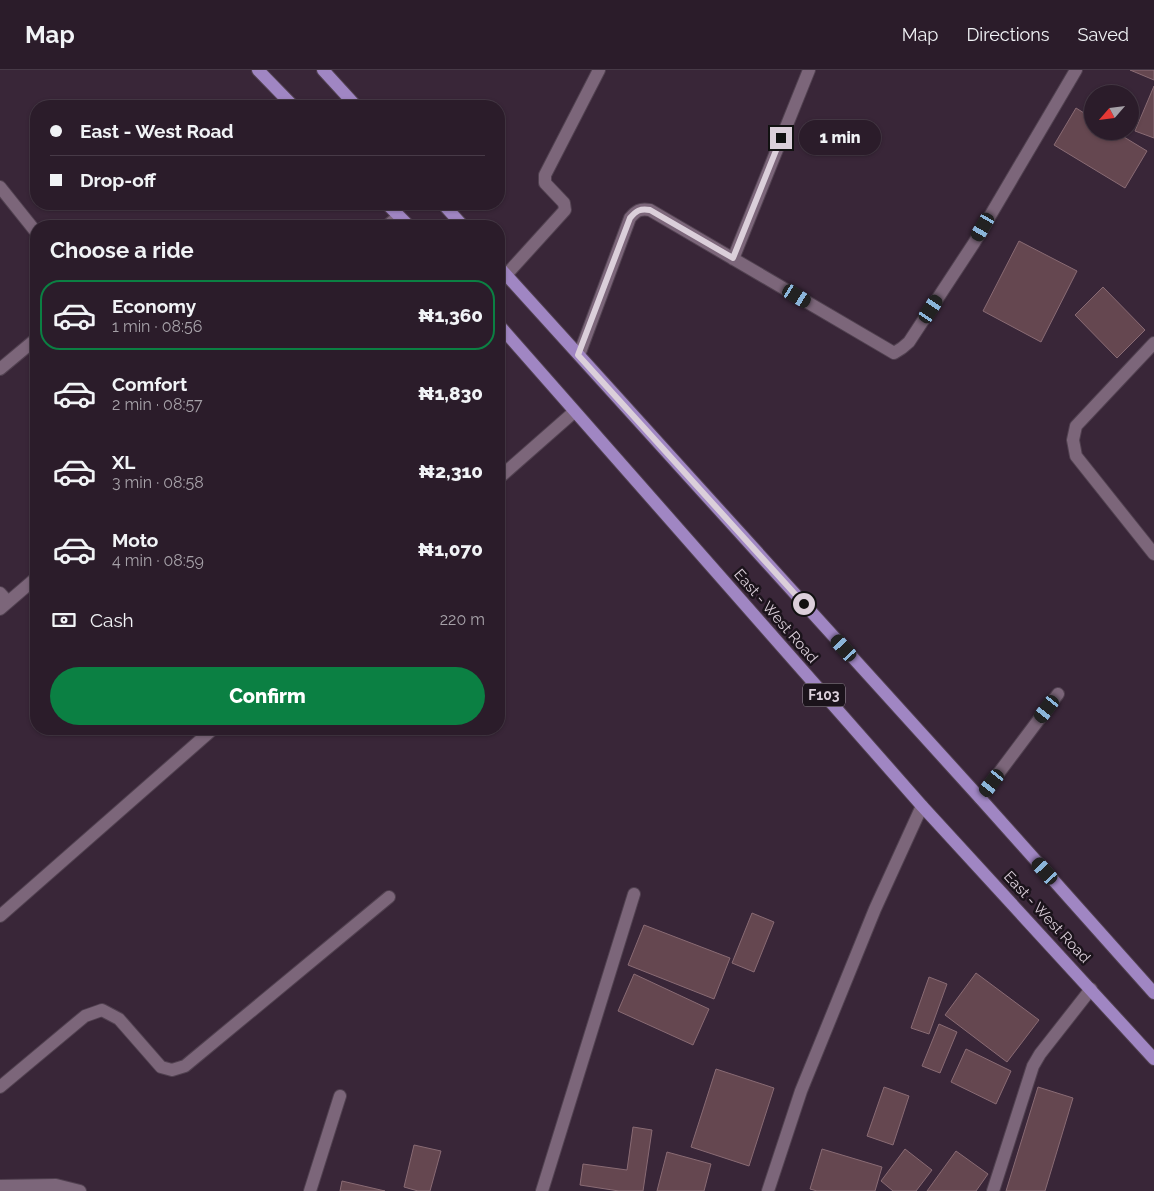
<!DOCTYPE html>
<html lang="en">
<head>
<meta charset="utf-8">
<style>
	:root { --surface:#2b1c2a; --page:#332532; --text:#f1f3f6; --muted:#a6a1a8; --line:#473a47; --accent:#0b8043 }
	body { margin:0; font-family:Raleway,sans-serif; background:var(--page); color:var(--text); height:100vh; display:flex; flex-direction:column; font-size:19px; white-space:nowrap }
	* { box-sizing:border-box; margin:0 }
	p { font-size:16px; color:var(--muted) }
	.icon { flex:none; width:28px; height:28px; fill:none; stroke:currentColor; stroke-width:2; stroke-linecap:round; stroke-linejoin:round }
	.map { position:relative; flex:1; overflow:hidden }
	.details { position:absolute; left:30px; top:150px; width:475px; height:515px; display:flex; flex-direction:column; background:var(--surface); border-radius:20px; box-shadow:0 1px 4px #0004,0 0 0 1px var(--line) }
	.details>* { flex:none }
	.hud { position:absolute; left:30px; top:30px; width:475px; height:110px; border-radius:20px; box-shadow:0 1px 4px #0004,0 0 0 1px var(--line); display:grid; align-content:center; height:110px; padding:0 20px; background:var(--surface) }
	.needle { width:32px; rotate:242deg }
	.controls { position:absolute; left:1084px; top:15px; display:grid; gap:10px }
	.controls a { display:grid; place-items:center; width:55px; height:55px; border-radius:50%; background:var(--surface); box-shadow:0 1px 4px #0004,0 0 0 1px var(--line); font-size:25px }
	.end { position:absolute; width:22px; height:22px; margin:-11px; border:6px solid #dbcfda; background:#111; box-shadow:0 0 0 2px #111 }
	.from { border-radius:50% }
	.bubble { position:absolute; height:35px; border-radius:18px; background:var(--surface); box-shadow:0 1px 4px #0004,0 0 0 1px var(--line); font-size:16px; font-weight:800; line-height:35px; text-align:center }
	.car { position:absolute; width:15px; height:30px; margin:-15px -8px; border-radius:6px; box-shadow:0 0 4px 1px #0007; background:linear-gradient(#222 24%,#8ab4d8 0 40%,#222 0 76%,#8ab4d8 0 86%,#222 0) }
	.hud b { display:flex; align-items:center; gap:18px; height:48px; font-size:19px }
	.hud b+b { border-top:1px solid var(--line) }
	.hud i { width:12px; height:12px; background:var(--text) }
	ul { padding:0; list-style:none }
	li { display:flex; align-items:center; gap:15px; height:70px; margin:0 10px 8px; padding:0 10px; border:2px solid transparent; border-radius:20px }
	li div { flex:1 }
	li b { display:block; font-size:19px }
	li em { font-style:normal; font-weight:800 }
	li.selected { border-color:var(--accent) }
	li>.icon { width:45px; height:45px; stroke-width:1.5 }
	h2 { padding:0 20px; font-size:22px; line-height:60px }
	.pay { display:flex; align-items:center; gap:12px; height:55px; padding:0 20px; font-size:19px }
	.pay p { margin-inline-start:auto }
	.primary-button { display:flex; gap:10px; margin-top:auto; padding:10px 20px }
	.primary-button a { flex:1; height:58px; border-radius:30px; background:var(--accent); color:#fff; font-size:20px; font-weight:800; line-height:58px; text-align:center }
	header { display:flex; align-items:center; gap:30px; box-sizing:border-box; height:70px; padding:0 25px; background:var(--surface); border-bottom:1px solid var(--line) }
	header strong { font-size:24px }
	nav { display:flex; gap:28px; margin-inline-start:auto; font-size:18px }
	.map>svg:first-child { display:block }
	.building { fill:#654750; stroke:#896b74 }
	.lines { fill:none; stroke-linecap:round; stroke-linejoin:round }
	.minor-casing { stroke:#514150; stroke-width:14 }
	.major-casing { stroke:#514150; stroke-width:14 }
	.minor { stroke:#7c667a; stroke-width:12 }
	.major { stroke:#a086c3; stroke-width:12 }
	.route { stroke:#dbcfda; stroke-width:6 }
	.labels { text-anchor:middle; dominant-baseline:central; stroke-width:5; stroke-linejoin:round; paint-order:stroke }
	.shield { fill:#1b131b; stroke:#a197a1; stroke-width:1 }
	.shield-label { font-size:14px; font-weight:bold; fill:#dbcfda }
	.street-label { font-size:15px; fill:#dbcfda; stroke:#1b131b }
</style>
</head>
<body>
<header>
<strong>Map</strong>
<nav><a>Map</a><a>Directions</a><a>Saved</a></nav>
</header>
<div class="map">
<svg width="1154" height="1121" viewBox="0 0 1154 1121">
	<rect width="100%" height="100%" fill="#392638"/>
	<!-- building -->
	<path class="building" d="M 1130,0 L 1154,0 L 1154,10 Z
		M 1154,16 L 1154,68 L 1135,61 Z
		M 1076,38 L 1092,48 L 1092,61 L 1114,61 L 1147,81 L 1125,118 L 1054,75 Z
		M 1019,171 L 1077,201 L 1041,272 L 983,241 Z
		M 1103,217 L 1145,260 L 1117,288 L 1075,245 Z
		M 752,843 L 774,852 L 754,902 L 732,893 Z
		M 644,855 L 730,888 L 714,929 L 628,895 Z
		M 976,903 L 1039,950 L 1007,992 L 945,945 Z
		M 634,904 L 709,939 L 693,975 L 618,941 Z
		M 929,907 L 947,914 L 929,964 L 911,958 Z
		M 939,954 L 957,962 L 940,1003 L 922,996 Z
		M 966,979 L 1011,1001 L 996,1034 L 951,1012 Z
		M 716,999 L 774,1018 L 749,1096 L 691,1077 Z
		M 884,1017 L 909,1026 L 893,1075 L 867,1066 Z
		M 1038,1017 L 1073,1028 L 1045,1121 L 1006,1121 Z
		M 633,1057 L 652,1060 L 643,1121 L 619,1121 L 580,1115 L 583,1094 L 627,1100 Z
		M 414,1075 L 441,1081 L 430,1121 L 418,1121 L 404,1117 Z
		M 822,1079 L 882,1097 L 875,1121 L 817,1121 L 810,1119 Z
		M 905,1079 L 932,1100 L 916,1121 L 893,1121 L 881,1111 Z
		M 956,1081 L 988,1104 L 976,1121 L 927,1121 Z
		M 667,1082 L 711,1094 L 704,1121 L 657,1121 Z
		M 342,1111 L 385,1121 L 340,1121 Z"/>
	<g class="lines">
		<!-- minor casing -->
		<g class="minor-casing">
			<path id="minor" d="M 0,117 L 36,162
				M 387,156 L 399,146
				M 733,189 L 809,0
				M 506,205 L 565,140 L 564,133 L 545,113 L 545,105 L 599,0
				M 1154,273 L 1076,356 L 1073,370 L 1076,386 L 1154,484
				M 579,285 L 630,148 C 636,141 640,138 650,140 L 894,283 L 902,278 L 909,272 L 974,173 L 1076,0
				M 0,299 L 36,269
				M 499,408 L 574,342
				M 0,523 L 8,532
				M 0,539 L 36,508
				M 980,728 L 1058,624
				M 0,846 L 213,659
				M 0,1017 L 85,946 L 102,940 L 119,949 L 161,997 L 172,1000 L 185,996 L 389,827
				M 0,1116 L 56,1115 L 80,1121
				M 310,1121 L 340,1026
				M 542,1121 L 634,824
				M 768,1121 L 801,1021 L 875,839 L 922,736
				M 993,1121 L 1033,996 L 1040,984 L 1091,919"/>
		</g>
		<!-- major casing -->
		<g class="major-casing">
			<path id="major" d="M 258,0 L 293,36
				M 323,0 L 356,36
				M 387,134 L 409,156
				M 443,134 L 463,156
				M 499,197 L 980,728 L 1154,923
				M 499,255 L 922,736 L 1154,989"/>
		</g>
		<!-- minor -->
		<use href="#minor" class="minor"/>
		<!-- major -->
		<use href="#major" class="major"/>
	</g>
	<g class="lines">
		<!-- route -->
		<path class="route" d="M 781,68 L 733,188 L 650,140 C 640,138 636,141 630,148 L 578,285 L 804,534"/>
	</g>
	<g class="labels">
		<!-- shield labels -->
		<rect class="shield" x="803" y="613.5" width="42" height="23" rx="4"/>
		<g class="shield-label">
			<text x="824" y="625">F103</text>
		</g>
		<!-- street labels -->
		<g class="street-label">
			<text transform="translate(776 546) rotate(49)">East - West Road</text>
			<text transform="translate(1047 847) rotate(47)">East - West Road</text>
		</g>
	</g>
</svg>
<div class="controls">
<a><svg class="needle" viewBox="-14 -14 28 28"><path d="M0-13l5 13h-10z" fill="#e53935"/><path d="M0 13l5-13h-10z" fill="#a6a1a8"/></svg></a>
</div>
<i class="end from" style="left:804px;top:534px"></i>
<i class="end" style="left:781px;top:68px"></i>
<div class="bubble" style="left:799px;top:50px;width:82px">1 min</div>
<i class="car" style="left:983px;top:157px;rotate:210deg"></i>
<i class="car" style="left:797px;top:226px;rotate:121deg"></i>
<i class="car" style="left:931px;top:239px;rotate:33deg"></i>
<i class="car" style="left:844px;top:578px;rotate:318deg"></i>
<i class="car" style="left:1047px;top:639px;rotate:217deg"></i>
<i class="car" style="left:992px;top:713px;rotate:217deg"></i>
<i class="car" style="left:1045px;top:801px;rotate:318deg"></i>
<div class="hud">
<b><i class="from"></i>East - West Road</b>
<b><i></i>Drop-off</b>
</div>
<section class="details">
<h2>Choose a ride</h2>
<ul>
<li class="selected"><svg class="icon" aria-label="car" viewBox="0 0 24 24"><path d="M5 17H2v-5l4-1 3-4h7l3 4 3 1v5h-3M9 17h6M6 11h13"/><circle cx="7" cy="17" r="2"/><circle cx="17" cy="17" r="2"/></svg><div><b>Economy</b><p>1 min · 08:56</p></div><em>₦1,360</em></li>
<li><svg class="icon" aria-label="car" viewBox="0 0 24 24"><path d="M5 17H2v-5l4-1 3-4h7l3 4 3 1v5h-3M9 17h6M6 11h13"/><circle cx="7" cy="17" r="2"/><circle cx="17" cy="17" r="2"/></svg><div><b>Comfort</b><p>2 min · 08:57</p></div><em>₦1,830</em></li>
<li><svg class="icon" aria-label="car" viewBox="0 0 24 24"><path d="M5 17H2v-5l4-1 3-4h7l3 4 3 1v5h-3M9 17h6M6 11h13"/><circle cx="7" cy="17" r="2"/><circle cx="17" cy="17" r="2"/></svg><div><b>XL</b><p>3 min · 08:58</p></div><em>₦2,310</em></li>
<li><svg class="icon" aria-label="car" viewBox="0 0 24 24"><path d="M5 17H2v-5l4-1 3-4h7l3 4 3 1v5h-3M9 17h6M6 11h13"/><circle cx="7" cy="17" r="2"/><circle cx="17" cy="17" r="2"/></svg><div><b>Moto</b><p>4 min · 08:59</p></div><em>₦1,070</em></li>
</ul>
<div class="pay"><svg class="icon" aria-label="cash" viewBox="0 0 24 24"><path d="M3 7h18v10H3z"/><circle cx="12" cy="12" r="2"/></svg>Cash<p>220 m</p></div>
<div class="primary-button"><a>Confirm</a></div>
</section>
</div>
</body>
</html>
